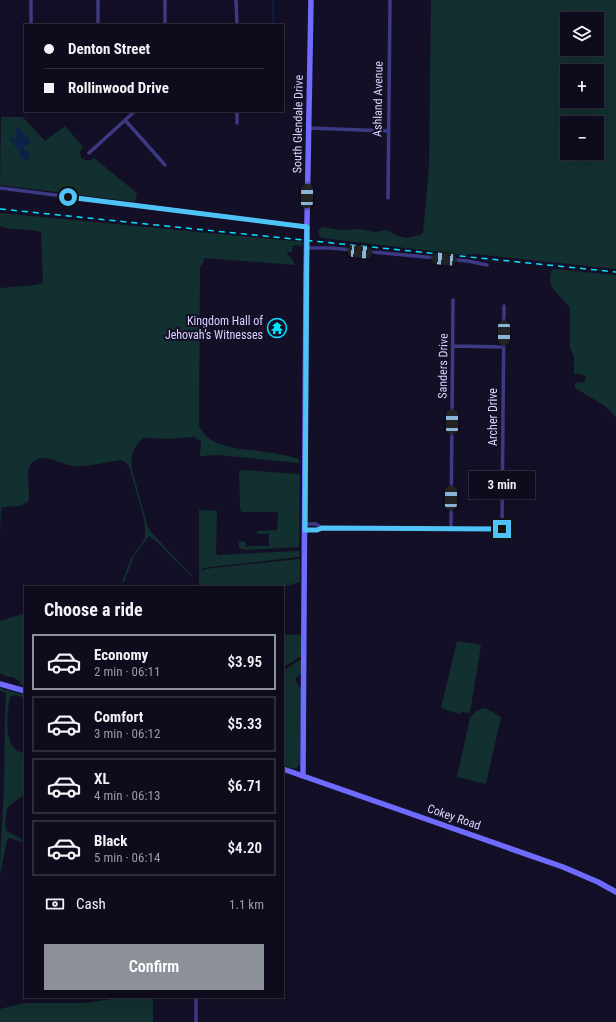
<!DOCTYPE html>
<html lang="en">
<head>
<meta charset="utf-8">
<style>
	:root { --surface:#0e0b1c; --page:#171425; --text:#f1f3f6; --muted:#9b9ba3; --line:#2e2b3b; --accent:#8c9099 }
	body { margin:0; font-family:"Roboto Condensed",sans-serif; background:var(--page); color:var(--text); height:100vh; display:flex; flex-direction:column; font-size:15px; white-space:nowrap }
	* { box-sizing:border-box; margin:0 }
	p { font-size:13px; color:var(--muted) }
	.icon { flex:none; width:22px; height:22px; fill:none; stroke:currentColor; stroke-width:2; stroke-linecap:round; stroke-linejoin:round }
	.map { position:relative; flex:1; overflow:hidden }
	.details { position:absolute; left:24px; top:586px; width:260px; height:412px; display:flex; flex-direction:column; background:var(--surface); border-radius:0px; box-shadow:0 4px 16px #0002,0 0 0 1px var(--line) }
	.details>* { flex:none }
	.hud { position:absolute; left:24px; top:24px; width:260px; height:88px; border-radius:0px; box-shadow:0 4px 16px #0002,0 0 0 1px var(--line); display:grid; align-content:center; height:88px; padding:0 20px; background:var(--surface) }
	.buttons { position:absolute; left:560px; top:12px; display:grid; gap:8px }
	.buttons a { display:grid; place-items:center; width:44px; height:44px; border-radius:0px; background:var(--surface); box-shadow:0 4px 16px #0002,0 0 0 1px var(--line); font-size:20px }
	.end { position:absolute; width:18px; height:18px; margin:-9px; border:5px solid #4fc3f7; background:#111; box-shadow:0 0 0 2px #111 }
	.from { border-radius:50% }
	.bubble { position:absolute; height:28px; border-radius:0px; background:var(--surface); box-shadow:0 4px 16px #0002,0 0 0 1px var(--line); font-size:13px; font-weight:600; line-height:28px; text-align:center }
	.car { position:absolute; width:12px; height:24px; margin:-12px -6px; border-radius:5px; box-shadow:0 0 3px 1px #0007; background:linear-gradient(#222 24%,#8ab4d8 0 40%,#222 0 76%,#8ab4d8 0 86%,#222 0) }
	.hud b { display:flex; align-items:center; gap:14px; height:38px; font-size:15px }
	.hud b+b { border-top:1px solid var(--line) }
	.hud i { width:10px; height:10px; background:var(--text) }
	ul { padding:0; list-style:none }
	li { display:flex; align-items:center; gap:12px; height:56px; margin:0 8px 6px; padding:0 12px; border:2px solid var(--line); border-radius:0px }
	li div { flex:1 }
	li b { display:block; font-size:15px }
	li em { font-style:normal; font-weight:600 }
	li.active { border-color:var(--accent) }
	li>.icon { width:36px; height:36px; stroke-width:1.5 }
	h2 { padding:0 20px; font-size:18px; line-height:48px }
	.pay { display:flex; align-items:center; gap:10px; height:44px; padding:0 20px; font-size:15px }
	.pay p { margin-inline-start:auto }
	.cta { display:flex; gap:8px; margin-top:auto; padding:8px 20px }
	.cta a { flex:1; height:46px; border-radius:0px; background:var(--accent); color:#fff; font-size:16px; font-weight:600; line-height:46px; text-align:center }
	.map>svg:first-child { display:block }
	.green { fill:#12302f; fill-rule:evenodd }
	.water { fill:#0c2248 }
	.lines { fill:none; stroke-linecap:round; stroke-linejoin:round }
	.stream { stroke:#0c2248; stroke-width:1.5 }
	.street { stroke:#3d3a85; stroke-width:3.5 }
	.secondary { stroke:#6f6bff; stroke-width:5.5 }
	.rail { stroke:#00e5ff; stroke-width:1.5; stroke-dasharray:6 5; stroke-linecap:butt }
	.route { stroke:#4fc3f7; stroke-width:5 }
	.labels { text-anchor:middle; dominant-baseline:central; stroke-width:4; stroke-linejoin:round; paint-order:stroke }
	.street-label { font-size:12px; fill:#d9d4ff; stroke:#130f26 }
	.poi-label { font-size:12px; fill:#d9d4ff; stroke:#130f26; text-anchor:end }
</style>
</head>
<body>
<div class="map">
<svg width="616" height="1022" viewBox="0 0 616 1022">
	<rect width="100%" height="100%" fill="#130f26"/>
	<!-- green -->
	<path class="green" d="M 431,0 L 616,0 L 616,269 L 475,254 L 464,255 L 323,238 L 320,237 L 318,231 L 319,229 L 324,227 L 340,230 L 360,229 L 374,232 L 387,230 L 397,236 L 407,238 L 420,235 L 423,233 L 429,167 ZM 567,19 L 597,19 L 597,49 L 567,49 ZM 567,71 L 597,71 L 597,101 L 567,101 ZM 567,123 L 597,123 L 597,153 L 567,153 Z
		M 1,117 L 23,117 L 45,141 L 65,126 L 83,147 L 80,152 L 81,158 L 88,161 L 94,158 L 137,193 L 135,202 L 0,185 Z
		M 0,213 L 304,242 L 302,246 L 293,245 L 292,252 L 287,252 L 287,254 L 293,260 L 295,265 L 204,258 L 203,263 L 200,268 L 199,425 C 209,450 243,448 265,452 C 277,453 288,456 299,459 L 299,463 L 218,455 L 200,456 L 201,441 L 194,437 L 169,439 L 143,438 C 133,447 130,456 132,469 L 147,524 L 150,531 L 194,578 L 193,578 L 155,540 L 149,536 L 134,556 L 124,583 L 122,582 L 131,558 L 145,538 L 145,532 L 144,519 L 130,469 C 128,464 126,462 121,460 C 108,462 86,467 74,466 C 63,465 52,457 41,458 C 34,459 30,464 28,470 L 29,499 L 28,502 L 19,506 L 3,507 L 1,509 L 0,535 L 0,288 L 36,285 L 43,283 L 41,232 C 27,228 12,231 0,226 Z
		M 553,269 L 616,275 L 616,417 L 605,406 L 575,388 L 575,383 L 584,382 L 586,376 L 580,374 L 574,374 L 574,356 L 570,348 L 570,308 L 551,286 L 550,278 L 551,272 Z
		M 242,470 L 299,474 L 300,477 L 299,547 L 245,550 L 239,548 L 239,541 L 246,542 L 246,547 L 248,546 L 269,546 L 269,534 L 257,534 L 257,531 L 277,530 L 278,512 L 241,512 L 240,507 L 239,471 Z
		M 199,510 L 217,511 L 216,553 L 218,555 L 294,551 L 299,551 L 300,554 L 299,557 L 203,568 L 201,571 L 205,569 L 299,559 L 300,561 L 300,582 L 283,587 L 199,587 Z
		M 25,613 L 25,686 L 19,684 L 20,682 L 13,677 L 8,677 L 0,673 L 0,621 Z
		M 302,634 L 301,656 L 283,668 L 283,635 Z
		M 457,641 L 481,645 L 470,713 L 462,712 L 460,714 L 441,708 Z
		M 301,659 L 301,674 L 296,678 L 296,682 L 301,689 L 300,763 C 297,772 290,768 283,765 L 283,671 Z
		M 0,688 L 25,695 L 25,698 L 15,695 L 10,697 C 7,712 2,752 25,753 L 25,794 L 7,808 L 5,825 L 7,831 L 25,841 L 25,843 L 9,838 L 7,840 L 0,875 C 0,845 3,815 4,786 C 5,755 4,724 6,693 L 0,691 Z
		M 485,708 L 501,717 L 486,784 L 457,777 L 470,718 L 476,711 Z
		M 126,997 L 153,997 L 153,1022 L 0,1022 L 0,1009 L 25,1003 L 83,1003 Z"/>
	<!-- water -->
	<path class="water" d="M 19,127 L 31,142 L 24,148 L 24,150 L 27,151 L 30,154 L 29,158 L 26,160 L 21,157 L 20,153 L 10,139 L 12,137 L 15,139 L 18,137 L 14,132 Z"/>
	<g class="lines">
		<!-- stream -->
		<path class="stream" d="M 273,0 L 273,25"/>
		<!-- street -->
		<path class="street" d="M 31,0 L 31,25
			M 165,0 L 165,25
			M 236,0 L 237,25
			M 98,25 L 98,0
			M 237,111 L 237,123
			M 125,120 L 165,165
			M 309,128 L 388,131
			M 89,153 L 135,111
			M 0,188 L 307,227
			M 388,198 L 390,0
			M 307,248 L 331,248 L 468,261 L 487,265
			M 453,346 L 504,347
			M 305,524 L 316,524 L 322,528
			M 451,528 L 453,300
			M 502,529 L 504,306
			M 305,530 L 317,530 L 322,528 L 508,529
			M 196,997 L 196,1022"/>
		<!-- secondary -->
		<path class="secondary" d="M 0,684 L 25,691
			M 283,769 L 563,867 L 598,882 L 616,892
			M 303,776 L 306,277 L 311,0"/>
		<!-- rail -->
		<path class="rail" d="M 0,209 L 616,272"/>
	</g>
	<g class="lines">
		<!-- route -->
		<path class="route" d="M 68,197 L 307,227 L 305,530 L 317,530 L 322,528 L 502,529"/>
	</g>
	<!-- icons -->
	<defs>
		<g id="temple-ring" transform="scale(1)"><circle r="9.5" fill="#130f26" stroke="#00e5ff" stroke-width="1.5"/><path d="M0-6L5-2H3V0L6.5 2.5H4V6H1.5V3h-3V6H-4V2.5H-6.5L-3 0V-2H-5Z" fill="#00e5ff"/></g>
	</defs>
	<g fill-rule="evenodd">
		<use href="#temple-ring" x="277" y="328"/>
	</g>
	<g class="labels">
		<!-- street labels -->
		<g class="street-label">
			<text transform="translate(378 99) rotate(-89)">Ashland Avenue</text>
			<text transform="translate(298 124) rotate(-89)">South Glendale Drive</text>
			<text transform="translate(443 366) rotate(-89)">Sanders Drive</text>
			<text transform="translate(493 417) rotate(-90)">Archer Drive</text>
			<text transform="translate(454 817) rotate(19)">Cokey Road</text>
		</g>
		<!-- poi labels -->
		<g class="poi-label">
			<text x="263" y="321">Kingdom Hall of<tspan x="263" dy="14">Jehovah’s Witnesses</tspan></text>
		</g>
	</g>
</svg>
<div class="buttons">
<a><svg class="icon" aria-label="layers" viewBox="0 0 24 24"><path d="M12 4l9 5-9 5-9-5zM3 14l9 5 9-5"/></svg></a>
<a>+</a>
<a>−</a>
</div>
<i class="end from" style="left:68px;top:197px"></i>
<i class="end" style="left:502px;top:529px"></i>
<div class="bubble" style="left:469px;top:471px;width:66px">3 min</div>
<i class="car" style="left:307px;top:196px;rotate:1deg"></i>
<i class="car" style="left:360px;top:252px;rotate:97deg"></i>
<i class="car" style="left:444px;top:259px;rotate:275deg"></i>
<i class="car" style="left:504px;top:333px;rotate:180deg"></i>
<i class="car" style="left:452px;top:422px;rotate:0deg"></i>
<i class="car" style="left:451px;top:498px;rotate:1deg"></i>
<div class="hud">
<b><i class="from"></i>Denton Street</b>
<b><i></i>Rollinwood Drive</b>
</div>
<section class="details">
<h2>Choose a ride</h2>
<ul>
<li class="active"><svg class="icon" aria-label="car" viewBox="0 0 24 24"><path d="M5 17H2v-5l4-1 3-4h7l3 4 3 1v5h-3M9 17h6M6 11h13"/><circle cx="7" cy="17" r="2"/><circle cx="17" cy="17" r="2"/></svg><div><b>Economy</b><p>2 min · 06:11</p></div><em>$3.95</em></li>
<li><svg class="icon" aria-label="car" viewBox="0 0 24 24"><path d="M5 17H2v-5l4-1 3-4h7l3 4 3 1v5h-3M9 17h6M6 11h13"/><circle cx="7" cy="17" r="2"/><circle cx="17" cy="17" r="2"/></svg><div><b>Comfort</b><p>3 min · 06:12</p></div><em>$5.33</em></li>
<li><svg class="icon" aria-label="car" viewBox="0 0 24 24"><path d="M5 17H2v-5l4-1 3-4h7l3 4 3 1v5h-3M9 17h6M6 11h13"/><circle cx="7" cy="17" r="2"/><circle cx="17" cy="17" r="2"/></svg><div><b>XL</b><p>4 min · 06:13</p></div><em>$6.71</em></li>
<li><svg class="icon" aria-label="car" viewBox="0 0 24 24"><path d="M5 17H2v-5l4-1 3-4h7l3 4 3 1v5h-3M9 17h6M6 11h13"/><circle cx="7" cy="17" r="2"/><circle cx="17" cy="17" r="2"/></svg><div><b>Black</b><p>5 min · 06:14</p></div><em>$4.20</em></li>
</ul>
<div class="pay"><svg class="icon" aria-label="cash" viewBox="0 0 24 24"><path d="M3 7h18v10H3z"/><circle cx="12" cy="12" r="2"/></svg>Cash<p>1.1 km</p></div>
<div class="cta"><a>Confirm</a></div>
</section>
</div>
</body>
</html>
